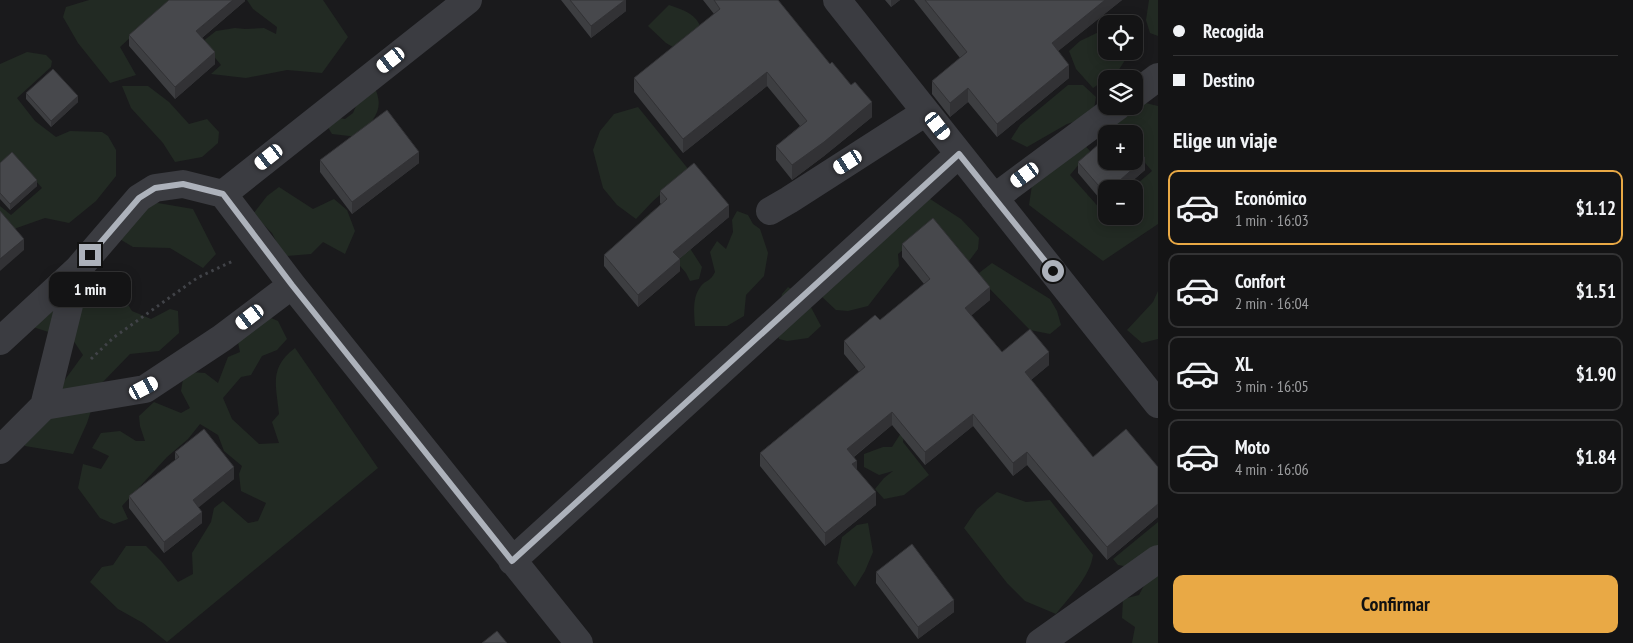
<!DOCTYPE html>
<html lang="es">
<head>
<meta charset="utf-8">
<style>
	:root { --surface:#141415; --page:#1d1d1e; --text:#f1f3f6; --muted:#9d9ea0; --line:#333334; --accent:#e9a945 }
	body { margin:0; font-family:"PT Sans Narrow",sans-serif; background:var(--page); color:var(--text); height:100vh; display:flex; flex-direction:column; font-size:19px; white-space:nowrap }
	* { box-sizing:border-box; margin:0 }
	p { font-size:16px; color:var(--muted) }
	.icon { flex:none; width:28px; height:28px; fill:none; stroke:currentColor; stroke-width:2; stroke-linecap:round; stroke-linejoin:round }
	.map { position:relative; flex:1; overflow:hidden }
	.details { display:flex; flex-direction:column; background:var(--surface); width:475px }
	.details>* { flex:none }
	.top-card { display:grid; align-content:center; height:110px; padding:0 15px; background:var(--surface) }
	.fabs { position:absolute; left:1098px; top:15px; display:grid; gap:10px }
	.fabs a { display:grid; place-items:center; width:45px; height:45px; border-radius:10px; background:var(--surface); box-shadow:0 2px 12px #0003,0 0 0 1px var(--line); font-size:25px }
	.end { position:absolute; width:22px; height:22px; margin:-11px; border:6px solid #adb2bb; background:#111; box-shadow:0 0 0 2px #111 }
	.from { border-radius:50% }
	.bubble { position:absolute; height:35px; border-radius:10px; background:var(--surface); box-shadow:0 2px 12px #0003,0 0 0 1px var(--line); font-size:16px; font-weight:800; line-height:35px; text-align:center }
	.car { position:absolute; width:15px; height:30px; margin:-15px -8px; border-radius:6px; box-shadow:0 0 4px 1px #0007; background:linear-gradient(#fff 24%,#345 0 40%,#fff 0 76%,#345 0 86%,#fff 0) }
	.top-card b { display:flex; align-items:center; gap:18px; height:48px; font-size:19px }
	.top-card b+b { border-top:1px solid var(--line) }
	.top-card i { width:12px; height:12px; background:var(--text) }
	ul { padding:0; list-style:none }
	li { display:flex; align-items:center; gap:15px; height:75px; margin:0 10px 8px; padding:0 5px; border:2px solid var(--line); border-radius:10px }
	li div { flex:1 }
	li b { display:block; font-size:19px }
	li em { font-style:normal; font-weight:800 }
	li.active { border-color:var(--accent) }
	li>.icon { width:45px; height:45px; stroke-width:1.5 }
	h2 { padding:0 15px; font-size:22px; line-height:60px }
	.action { display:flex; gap:10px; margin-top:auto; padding:10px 15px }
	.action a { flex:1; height:58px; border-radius:10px; background:var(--accent); color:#111; font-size:20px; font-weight:800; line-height:58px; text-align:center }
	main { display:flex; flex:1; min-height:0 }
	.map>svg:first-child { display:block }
	.green { fill:#222a23 }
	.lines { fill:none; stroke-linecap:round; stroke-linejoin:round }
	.path { stroke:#414348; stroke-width:3; stroke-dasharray:2.5 4; stroke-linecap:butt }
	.minor { stroke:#3b3c41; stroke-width:28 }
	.wall { fill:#3d3e41 }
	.shaded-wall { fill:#323235 }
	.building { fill:#47484c; stroke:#323235 }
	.route { stroke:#adb2bb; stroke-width:6 }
</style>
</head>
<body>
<main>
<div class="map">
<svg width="1158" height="643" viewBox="0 0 1158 643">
	<rect width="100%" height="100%" fill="#1a1a1c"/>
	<!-- green -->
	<path class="green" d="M 89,0 L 171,0 L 120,47 L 136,75 L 110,83 L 78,43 L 63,17 L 66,7 Z
		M 247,0 L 323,0 L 348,37 L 322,73 L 287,70 L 246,78 L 211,74 L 221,65 L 202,42 L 216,31 L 235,28 L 245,29 L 264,28 L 276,34 L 277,27 L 253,9 Z
		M 1149,0 L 1158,0 L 1158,36 L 1150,33 L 1146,20 Z
		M 669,5 C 685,11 696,13 702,30 L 678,50 L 666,43 L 648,26 Z
		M 1103,30 L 1106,33 L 1106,51 L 1125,51 L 1127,57 L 1118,71 L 1093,88 L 1076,69 L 1069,51 L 1080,41 Z
		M 27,52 L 46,55 L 52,61 L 51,67 L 17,98 L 35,121 L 56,137 L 70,131 L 102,132 L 108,136 L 116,150 L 116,176 L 96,201 L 69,223 L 45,218 L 11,230 L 0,218 L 0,206 L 11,215 L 42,188 L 13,155 L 0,163 L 0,64 Z
		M 373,84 C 386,109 375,118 358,137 L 332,134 L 326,124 L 332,117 L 345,119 L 353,113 L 362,92 Z
		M 1068,85 L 1083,85 L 1096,97 L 1094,109 L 1085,118 L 1067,124 L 1027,147 L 1011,139 L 1020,125 Z
		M 122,86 L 148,86 L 169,102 L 189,124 L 207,119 L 219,132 L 218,143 L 202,157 L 175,162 L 163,143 L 131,108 Z
		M 1137,101 L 1158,106 L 1158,224 L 1103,261 L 1029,205 L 1032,185 L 1081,141 L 1090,151 L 1070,175 L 1103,212 L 1106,210 L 1106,216 L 1134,216 L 1134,189 L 1131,189 L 1152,171 L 1134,150 L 1134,134 L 1120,134 L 1110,122 Z
		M 638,107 L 689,170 L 653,201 L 636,219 L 617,205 L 603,188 L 593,150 L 600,131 L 614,114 Z
		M 279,187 L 313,209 L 334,199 L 347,210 L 355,231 L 345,254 L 323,242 L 311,254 L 287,256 L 280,249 L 272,233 L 253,214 L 267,196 Z
		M 924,195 L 961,219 L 979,238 L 978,249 L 969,261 L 958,256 L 932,226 L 898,254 L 899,266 L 868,306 L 848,311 L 836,310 L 821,296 L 877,243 L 899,228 L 913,205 Z
		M 152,202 L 193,209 L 216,254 L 203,268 L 170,248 L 133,247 L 113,235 Z
		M 737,211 L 748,215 L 753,224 L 760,229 L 768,253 L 764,276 L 746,295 L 744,316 L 727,326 L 695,326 C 694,313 692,297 701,286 C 707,279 710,282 715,272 L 710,252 L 717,241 L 726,249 L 733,232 L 732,220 Z
		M 651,212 L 684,239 L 702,267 L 699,279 L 690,281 L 686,273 L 658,240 L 648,243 L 635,227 Z
		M 992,263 L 1050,299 L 1057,311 L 1061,325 L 1050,334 L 1030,330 L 987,286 L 979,273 Z
		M 86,279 L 114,283 L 132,311 L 151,319 L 170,309 L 178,311 L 179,333 L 159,351 L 130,354 L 99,386 L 87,423 L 73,454 L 25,446 L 20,428 L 36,413 L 33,391 L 44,385 L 64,381 L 83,355 L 73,340 L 30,326 Z
		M 788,287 L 806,298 L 821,326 L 808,338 L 787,341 L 779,339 L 775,324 L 782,294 Z
		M 1158,291 L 1158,339 L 1142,343 L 1127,330 L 1153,302 Z
		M 264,315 L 278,321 L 287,339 L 277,350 L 262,356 L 251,375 L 241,377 L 223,398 L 232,419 L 259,444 L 279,443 L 272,422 L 279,414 C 276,384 269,368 295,348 L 378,468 L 167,642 L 143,623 L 118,609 L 90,582 L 102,567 L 113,565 L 126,546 L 146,546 L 161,561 L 178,582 L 193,574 L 192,553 L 211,522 L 214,508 L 223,501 L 248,523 L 258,521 L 266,503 L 241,491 L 239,474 L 242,466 L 224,451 L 218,435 L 200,424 L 188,439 L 167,457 L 122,506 L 128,519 L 114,524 L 100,518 L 78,488 L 83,464 L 101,469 L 109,456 L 92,448 L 101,433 L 120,431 L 136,441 L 145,441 L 140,426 L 139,416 L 154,402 L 181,413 L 190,408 L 181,391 L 183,379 L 191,372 L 205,373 L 218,383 L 228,357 L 240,352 L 236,333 Z
		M 901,433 L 904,436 L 903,442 L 929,475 L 904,495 L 884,499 L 875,489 L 884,478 L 893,471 L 879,475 L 864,467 L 864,454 L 883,447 L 892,447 Z
		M 997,492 L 1026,502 L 1050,500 L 1093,555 C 1090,577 1069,597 1056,614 L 1025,601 L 1007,583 L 964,528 L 977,509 Z
		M 1158,522 L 1158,552 L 1134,568 L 1118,565 L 1113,559 Z
		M 868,523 L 873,552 L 865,571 L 855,587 L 837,563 L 842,537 L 857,525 Z
		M 1158,570 L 1158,643 L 1132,643 L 1135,627 L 1122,618 L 1123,599 L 1139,595 L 1150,574 Z"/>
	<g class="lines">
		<!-- path -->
		<path class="path" d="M 91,359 L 113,338 L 197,278 L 233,261"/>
		<!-- minor -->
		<path class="minor" d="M 837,0 L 1158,404
			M 1134,95 L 1158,77
			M 223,194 L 468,0
			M 994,198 L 1118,106
			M 770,211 L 789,200 L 926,112
			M 0,341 L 78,269 L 139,198 L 155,188 L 183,184 L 223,194 L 292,285 L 579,643
			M 44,406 L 145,389 L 222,338 L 292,285
			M 0,450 L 44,406 L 78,269
			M 512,561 L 959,154
			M 1040,643 L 1158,559"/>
	</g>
	<!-- wall -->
	<path class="wall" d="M 245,0 L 245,1 L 202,38 L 215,64 L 175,99 L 129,46 L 129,35 Z
		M 561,0 L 626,0 L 626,11 L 591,38 Z
		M 703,0 L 778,0 L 872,117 L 824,156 L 792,180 L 776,160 L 776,146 L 800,126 L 767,86 L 683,153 L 634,92 L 634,78 L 714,14 Z
		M 885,0 L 900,0 L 891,7 Z
		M 914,0 L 1122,0 L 1058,51 L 1069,78 L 997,137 L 968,102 L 950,117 L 932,94 L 932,81 L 960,58 Z
		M 26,93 L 78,102 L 51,127 L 26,99 Z
		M 320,160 L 419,163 L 352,214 L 320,172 Z
		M 1078,162 L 1145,170 L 1123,189 L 1106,189 L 1105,205 L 1078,173 Z
		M 0,163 L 37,186 L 10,210 L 0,199 Z
		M 660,191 L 729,217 L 679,259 L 680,271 L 638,307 L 604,266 L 604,255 L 661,204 L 660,203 Z
		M 902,244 L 990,300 L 971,315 L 1002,352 L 1049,365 L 1031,380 L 1093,457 L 1158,467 L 1158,517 L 1107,560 L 1027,465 L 1013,476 L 973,426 L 925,465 L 892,425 L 854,457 L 857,470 L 876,505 L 825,546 L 760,466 L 760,453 L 859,372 L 844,354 L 844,341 L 880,320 L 924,284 L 902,257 Z
		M 175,452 L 234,479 L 198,507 L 202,523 L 164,553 L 129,508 L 129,496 L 175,460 Z
		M 876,572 L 954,612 L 918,639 L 876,583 Z"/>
	<!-- shaded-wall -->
	<path class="shaded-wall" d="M 233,0 L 245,0 L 245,1 L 196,43 L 196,31 Z
		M 625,0 L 626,0 L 626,11 L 591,38 L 591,26 Z
		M 891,0 L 900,0 L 891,7 Z
		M 1105,0 L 1122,0 L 1052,56 L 1052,43 Z
		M 215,52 L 215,64 L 175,99 L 175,87 Z
		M 1069,65 L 1069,78 L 997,137 L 997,124 Z
		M 767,72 L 767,86 L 683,153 L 683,139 Z
		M 968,88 L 968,102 L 950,117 L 950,103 Z
		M 78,96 L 78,102 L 51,127 L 51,121 Z
		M 872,102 L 872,117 L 824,156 L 792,180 L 792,165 Z
		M 419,152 L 419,163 L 352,214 L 352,202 Z
		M 1145,158 L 1145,170 L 1123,189 L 1110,189 Z
		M 37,180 L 37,186 L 10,210 L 10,204 Z
		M 1106,192 L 1106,203 L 1105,205 L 1105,193 Z
		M 729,205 L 729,217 L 673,264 L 673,252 Z
		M 24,239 L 24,250 L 0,271 L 0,259 Z
		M 680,259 L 680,271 L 638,307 L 638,295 Z
		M 990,287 L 990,300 L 965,321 L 965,308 Z
		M 1049,352 L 1049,365 L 1025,385 L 1025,372 Z
		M 892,412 L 892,425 L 847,462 L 847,449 Z
		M 973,414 L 973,426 L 925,465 L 925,452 Z
		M 1027,452 L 1027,465 L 1013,476 L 1013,463 Z
		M 857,461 L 857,474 L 852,464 Z
		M 234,467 L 234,479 L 193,512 L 193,500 Z
		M 876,492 L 876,505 L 825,546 L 825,533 Z
		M 1158,504 L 1158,517 L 1107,560 L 1107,547 Z
		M 202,512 L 202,523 L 164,553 L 164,542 Z
		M 954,600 L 954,612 L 918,639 L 918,627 Z"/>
	<!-- building -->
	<path class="building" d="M 169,0 L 233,0 L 196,31 L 215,52 L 175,87 L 129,35 Z
		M 570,0 L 625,0 L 591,26 Z
		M 714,0 L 778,0 L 830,64 L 832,62 L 851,85 L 855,82 L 872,102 L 824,142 L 792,165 L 776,146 L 807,121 L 767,72 L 683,139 L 634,78 L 720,9 Z
		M 925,0 L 1105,0 L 1052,43 L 1069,65 L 997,124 L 968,88 L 950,103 L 932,81 L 967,52 Z
		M 53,69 L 78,96 L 51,121 L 26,93 Z
		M 387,110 L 419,152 L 352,202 L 320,160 Z
		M 1119,127 L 1124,134 L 1111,134 Z
		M 1106,138 L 1106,161 L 1134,161 L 1134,145 L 1145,158 L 1110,189 L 1106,189 L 1106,192 L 1105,193 L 1078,162 Z
		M 12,152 L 37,180 L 10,204 L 0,193 L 0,163 Z
		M 694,163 L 729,205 L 673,252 L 680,259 L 638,295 L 604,255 L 667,199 L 660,191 Z
		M 0,211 L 24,239 L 0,259 Z
		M 933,218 L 990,287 L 965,308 L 1002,352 L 1030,329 L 1049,352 L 1025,372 L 1093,457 L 1126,429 L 1158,467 L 1158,504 L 1107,547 L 1027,452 L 1013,463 L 973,414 L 925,452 L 892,412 L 847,449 L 857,461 L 852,464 L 876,492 L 825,533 L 760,453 L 865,367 L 844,341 L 875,315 L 880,320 L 930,279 L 902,244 Z
		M 204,429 L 234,467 L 193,500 L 202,512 L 164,542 L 129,496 L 179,457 L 175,452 Z
		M 912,544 L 954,600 L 918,627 L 876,572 Z
		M 497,631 L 507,643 L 482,643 Z"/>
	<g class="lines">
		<!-- route -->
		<path class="route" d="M 90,255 L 139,198 L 155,188 L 183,184 L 223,194 L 292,285 L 512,561 L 959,154 L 1053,271"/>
	</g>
</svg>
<div class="fabs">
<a><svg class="icon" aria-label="locate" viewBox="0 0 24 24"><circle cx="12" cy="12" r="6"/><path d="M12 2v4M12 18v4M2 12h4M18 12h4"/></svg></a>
<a><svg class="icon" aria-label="layers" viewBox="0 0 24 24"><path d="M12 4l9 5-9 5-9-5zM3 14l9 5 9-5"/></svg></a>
<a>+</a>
<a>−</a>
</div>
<i class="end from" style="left:1053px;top:271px"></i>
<i class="end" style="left:90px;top:255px"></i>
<div class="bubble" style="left:49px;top:272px;width:82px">1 min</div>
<i class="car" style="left:391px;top:60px;rotate:232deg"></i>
<i class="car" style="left:938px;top:126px;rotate:142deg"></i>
<i class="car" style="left:269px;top:157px;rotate:232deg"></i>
<i class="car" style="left:848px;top:162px;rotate:237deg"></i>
<i class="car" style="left:1025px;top:175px;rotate:234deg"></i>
<i class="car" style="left:250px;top:317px;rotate:233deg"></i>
<i class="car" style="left:144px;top:388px;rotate:62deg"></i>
</div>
<section class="details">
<div class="top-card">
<b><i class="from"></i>Recogida</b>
<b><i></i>Destino</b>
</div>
<h2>Elige un viaje</h2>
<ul>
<li class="active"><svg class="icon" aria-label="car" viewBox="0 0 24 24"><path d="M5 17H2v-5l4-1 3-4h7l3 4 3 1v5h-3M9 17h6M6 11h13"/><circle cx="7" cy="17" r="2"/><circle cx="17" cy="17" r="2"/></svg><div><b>Económico</b><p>1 min · 16:03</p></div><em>$1.12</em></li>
<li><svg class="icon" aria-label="car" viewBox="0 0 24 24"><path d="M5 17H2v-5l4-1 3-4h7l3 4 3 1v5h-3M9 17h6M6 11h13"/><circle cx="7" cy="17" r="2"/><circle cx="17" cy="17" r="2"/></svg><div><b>Confort</b><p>2 min · 16:04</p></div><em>$1.51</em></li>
<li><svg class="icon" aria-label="car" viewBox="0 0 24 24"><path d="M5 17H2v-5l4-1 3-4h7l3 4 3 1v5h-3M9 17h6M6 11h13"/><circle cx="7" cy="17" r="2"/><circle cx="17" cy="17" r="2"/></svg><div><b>XL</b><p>3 min · 16:05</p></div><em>$1.90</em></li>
<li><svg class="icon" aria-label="car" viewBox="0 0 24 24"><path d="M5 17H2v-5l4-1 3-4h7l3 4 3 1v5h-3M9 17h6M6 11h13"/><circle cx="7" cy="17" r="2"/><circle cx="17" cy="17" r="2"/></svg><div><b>Moto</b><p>4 min · 16:06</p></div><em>$1.84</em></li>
</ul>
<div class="action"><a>Confirmar</a></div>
</section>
</main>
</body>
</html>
